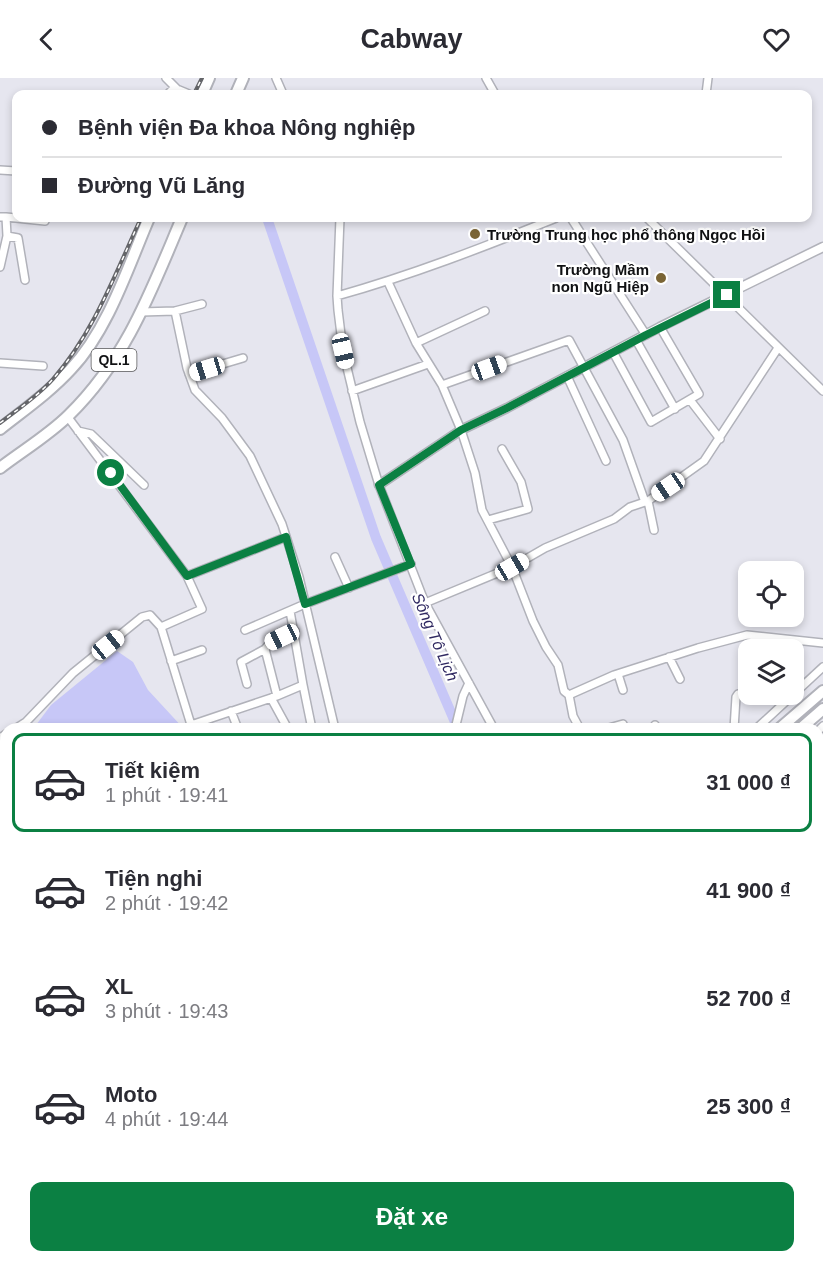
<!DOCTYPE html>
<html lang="vi">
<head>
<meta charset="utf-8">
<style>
	:root { --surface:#fff; --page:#f7f7f7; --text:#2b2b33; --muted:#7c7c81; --line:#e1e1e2; --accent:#0b8043 }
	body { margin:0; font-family:Helvetica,sans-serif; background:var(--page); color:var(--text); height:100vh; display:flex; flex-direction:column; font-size:22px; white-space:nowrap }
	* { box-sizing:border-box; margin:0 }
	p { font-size:20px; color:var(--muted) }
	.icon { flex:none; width:33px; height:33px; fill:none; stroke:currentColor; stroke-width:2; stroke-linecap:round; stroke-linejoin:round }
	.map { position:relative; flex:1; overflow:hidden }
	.drawer { position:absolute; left:0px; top:645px; width:824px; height:540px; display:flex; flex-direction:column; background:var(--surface); border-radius:18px 18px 0 0; box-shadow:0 3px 9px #0003 }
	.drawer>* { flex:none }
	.guide { position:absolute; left:12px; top:12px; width:800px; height:132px; border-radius:12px; box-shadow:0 3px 9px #0003; display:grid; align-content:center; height:132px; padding:0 30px; background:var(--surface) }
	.controls { position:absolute; left:738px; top:483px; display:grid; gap:12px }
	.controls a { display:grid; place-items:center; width:66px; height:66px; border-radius:12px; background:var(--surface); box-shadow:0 3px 9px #0003; font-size:30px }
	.end { position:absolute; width:27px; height:27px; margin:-14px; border:8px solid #0b8043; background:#fff; box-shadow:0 0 0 3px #fff }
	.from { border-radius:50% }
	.car { position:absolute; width:18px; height:36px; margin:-18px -9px; border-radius:8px; box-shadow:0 0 4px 2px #0007; background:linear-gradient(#fff 24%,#345 0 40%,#fff 0 76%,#345 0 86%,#fff 0) }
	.guide b { display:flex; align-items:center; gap:21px; height:57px; font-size:22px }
	.guide b+b { border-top:2px solid var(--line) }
	.guide i { width:15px; height:15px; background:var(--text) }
	ul { padding:10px 0 0; list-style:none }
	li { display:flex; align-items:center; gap:18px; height:99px; margin:0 12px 9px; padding:0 18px; border:3px solid transparent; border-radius:12px }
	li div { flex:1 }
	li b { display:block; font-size:22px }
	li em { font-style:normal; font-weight:800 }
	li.active { border-color:var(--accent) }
	li>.icon { width:54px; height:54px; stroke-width:1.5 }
	.action { display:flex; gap:12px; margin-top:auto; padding:12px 30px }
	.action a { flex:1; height:69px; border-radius:12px; background:var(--accent); color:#fff; font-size:24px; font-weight:800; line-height:69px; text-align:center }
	header { display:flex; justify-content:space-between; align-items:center; height:78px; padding:0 30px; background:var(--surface); font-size:27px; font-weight:800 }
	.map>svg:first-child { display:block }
	.water { fill:#c7c7f7 }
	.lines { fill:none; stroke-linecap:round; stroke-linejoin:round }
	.river { stroke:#c7c7f7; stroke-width:10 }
	.minor-casing { stroke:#b1b2ba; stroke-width:10 }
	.major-casing { stroke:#b1b2ba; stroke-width:11 }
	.highway-casing { stroke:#b1b2ba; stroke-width:14 }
	.minor { stroke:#fff; stroke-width:7 }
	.major { stroke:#fff; stroke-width:8 }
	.highway { stroke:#fff; stroke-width:10 }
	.rail-casing { stroke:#646569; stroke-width:4 }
	.rail { stroke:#fff; stroke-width:1.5; stroke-dasharray:4.5; stroke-linecap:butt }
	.route { stroke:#0b8043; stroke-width:8 }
	.poi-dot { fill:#7b6535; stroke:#fff; stroke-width:2 }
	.labels { text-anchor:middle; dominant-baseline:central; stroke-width:4.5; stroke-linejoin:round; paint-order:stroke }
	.shield { fill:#fff; stroke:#58585a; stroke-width:1.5 }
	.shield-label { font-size:14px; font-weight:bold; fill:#101113 }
	.poi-label { font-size:15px; font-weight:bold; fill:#101113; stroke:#fff; text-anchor:start }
	.water-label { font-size:16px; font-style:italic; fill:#2f2861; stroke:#fff }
</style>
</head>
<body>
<header><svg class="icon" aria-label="back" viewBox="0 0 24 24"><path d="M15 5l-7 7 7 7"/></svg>Cabway<svg class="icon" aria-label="heart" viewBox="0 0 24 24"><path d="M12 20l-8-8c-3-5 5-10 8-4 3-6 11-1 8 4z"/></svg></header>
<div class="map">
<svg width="823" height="1185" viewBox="0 0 823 1185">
	<rect width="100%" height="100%" fill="#e6e6ef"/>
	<!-- water -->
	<path class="water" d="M 117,573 L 133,584 L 148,612 L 184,651 L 33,651 L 51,627 Z"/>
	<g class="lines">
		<!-- river -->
		<path class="river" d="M 267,140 L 376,460 L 458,651
			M 600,1179 L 600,1185"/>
		<!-- minor casing -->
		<g class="minor-casing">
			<path id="minor" d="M 166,0 L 177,11 L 189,16
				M 276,0 L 283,16
				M 486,0 L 495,16
				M 168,16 L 175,9
				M 706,16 L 708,0
				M 0,92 L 16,93
				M 0,139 L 6,139 L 7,158 L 0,189
				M 6,139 L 45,143
				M 340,140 L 337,218 L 338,232 L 343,273 L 360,344 L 379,407 L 425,525 L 494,651
				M 571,140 L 646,257
				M 647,140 L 823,313
				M 7,158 L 18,160 L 25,202
				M 388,204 L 416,265 L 442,307 L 461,352 L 475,395 L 482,432 L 512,489 L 533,543 L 546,569 L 558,587 L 564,613 L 569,617 L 573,638 L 580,651
				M 337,218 C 412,197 484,169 556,140
				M 175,233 L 187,290 L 195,312 L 222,340 L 250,378 L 282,446 L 299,499 L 335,651
				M 141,234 L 175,233 L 202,226
				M 636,262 L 675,331
				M 416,265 L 485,233
				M 613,274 L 651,344 L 699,316 L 660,249
				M 0,285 L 43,288
				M 189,296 L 243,280
				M 567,298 L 606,383
				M 442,307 L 569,262 L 623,362 L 645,424
				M 352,313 L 428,286
				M 690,322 L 720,361
				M 78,353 L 91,356 L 144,407
				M 648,423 L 654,452
				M 488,442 L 528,431 L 521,404 L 502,371
				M 335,479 L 349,510
				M 187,498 L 286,459
				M 425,525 L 512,489 L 545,470 L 614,441 L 630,429 L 648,423 L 704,383 L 778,270
				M 161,549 L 192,650
				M 245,552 L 305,526 L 411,486
				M 757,572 L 761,559
				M 669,579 L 680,601
				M 171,583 L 202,572
				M 618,596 L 623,612
				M 247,606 L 241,584 L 265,571
				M 303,607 L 312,651
				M 569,617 L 614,597 L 698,570 L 747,557 L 823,565
				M 277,618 L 303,607 L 290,533
				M 271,620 L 288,651
				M 231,633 L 238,651
				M 191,647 L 277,618 L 265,571 L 270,565 L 295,553
				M 655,647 L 655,651
				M 15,651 L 26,644 L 73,595 L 142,539 L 150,537 L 161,549 L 202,531 L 187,498 L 67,338
				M 455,651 L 463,618 L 469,605
				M 605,651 L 623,646
				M 734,651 L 736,619 L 738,616 L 748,615
				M 756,651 L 823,589
				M 818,653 L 823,648
				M 0,660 L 6,656
				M 0,1089 L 6,1090
				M 818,1096 L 819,1085 L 823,1082
				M 818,1122 L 823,1123
				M 587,1179 L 588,1185
				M 658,1179 L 741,1185
				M 806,1179 L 823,1185
				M 45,1185 L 51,1179
				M 133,1185 L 141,1179
				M 265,1185 L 266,1179
				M 362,1185 L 363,1179
				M 415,1185 L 416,1179
				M 557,1185 L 557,1179
				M 627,1185 L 627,1179
				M 760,1185 L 762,1179"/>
		</g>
		<!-- major casing -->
		<g class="major-casing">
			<path id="major" d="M 379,407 L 461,352 L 507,330 L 660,249 L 823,169"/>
		</g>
		<!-- highway casing -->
		<g class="highway-casing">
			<path id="highway" d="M 202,16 L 209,0
				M 236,16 L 243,0
				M 0,351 C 24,332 50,314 71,291 C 108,252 128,189 149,140
				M 0,390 C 22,373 49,357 69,337 C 127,280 151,213 182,140
				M 779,651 L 823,613
				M 800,651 L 823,631
				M 73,1185 L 81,1179
				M 95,1185 L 102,1179"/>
		</g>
		<!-- minor -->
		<use href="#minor" class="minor"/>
		<!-- major -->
		<use href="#major" class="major"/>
		<!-- highway -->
		<use href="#highway" class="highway"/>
		<!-- rail casing -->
		<g class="rail-casing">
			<path id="rail" d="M 194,16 L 202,0
				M 0,345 C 18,331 38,318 53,301 C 94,254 115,196 141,140"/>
		</g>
		<!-- rail -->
		<use href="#rail" class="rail"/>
	</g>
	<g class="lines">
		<!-- route -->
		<path class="route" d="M 111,395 L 187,498 L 286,459 L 305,526 L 411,486 L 379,407 L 461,352 L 507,330 L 646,257 L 727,217"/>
	</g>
	<!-- markers -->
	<g class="poi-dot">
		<circle cx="475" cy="156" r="6"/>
		<circle cx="661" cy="200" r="6"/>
	</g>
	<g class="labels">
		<!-- shield labels -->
		<rect class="shield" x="91.5" y="271" width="45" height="22" rx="4.5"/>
		<g class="shield-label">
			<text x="114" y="282">QL.1</text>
		</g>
		<!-- poi labels -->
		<g class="poi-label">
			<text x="487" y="156">Trường Trung học phổ thông Ngọc Hồi</text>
			<text x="649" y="191" text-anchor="end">Trường Mầm<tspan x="649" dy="17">non Ngũ Hiệp</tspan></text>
		</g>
		<!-- water labels -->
		<g class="water-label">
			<text transform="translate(435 559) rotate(67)">Sông Tô Lịch</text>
		</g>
	</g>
</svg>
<div class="controls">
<a><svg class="icon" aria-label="locate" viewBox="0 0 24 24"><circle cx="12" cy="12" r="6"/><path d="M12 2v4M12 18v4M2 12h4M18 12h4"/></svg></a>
<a><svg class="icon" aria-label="layers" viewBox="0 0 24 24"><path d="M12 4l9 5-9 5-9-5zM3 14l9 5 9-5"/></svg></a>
</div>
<i class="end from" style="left:111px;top:395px"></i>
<i class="end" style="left:727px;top:217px"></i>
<i class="car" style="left:343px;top:273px;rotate:167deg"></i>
<i class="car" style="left:489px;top:290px;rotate:70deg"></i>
<i class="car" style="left:207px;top:291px;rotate:253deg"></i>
<i class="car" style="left:668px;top:409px;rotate:236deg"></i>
<i class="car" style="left:512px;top:489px;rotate:60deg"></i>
<i class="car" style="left:282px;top:559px;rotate:245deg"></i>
<i class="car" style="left:108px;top:567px;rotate:51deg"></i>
<div class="guide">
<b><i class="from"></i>Bệnh viện Đa khoa Nông nghiệp</b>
<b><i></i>Đường Vũ Lăng</b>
</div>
<section class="drawer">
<ul>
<li class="active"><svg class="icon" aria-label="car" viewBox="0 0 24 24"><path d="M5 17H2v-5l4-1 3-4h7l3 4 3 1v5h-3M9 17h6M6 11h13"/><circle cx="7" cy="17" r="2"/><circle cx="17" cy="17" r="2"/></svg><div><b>Tiết kiệm</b><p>1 phút · 19:41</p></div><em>31 000 ₫</em></li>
<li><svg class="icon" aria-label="car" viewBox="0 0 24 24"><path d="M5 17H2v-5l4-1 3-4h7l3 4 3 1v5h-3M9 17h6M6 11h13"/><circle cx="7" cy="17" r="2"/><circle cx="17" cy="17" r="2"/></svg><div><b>Tiện nghi</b><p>2 phút · 19:42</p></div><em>41 900 ₫</em></li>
<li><svg class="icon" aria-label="car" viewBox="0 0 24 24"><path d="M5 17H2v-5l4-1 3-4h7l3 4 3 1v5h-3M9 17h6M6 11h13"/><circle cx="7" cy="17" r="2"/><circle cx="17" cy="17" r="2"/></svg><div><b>XL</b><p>3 phút · 19:43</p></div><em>52 700 ₫</em></li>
<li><svg class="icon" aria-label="car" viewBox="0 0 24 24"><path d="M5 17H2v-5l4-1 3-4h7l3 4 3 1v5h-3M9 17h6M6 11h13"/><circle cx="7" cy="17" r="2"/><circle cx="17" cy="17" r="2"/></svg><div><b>Moto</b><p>4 phút · 19:44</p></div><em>25 300 ₫</em></li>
</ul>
<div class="action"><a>Đặt xe</a></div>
</section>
</div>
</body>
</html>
